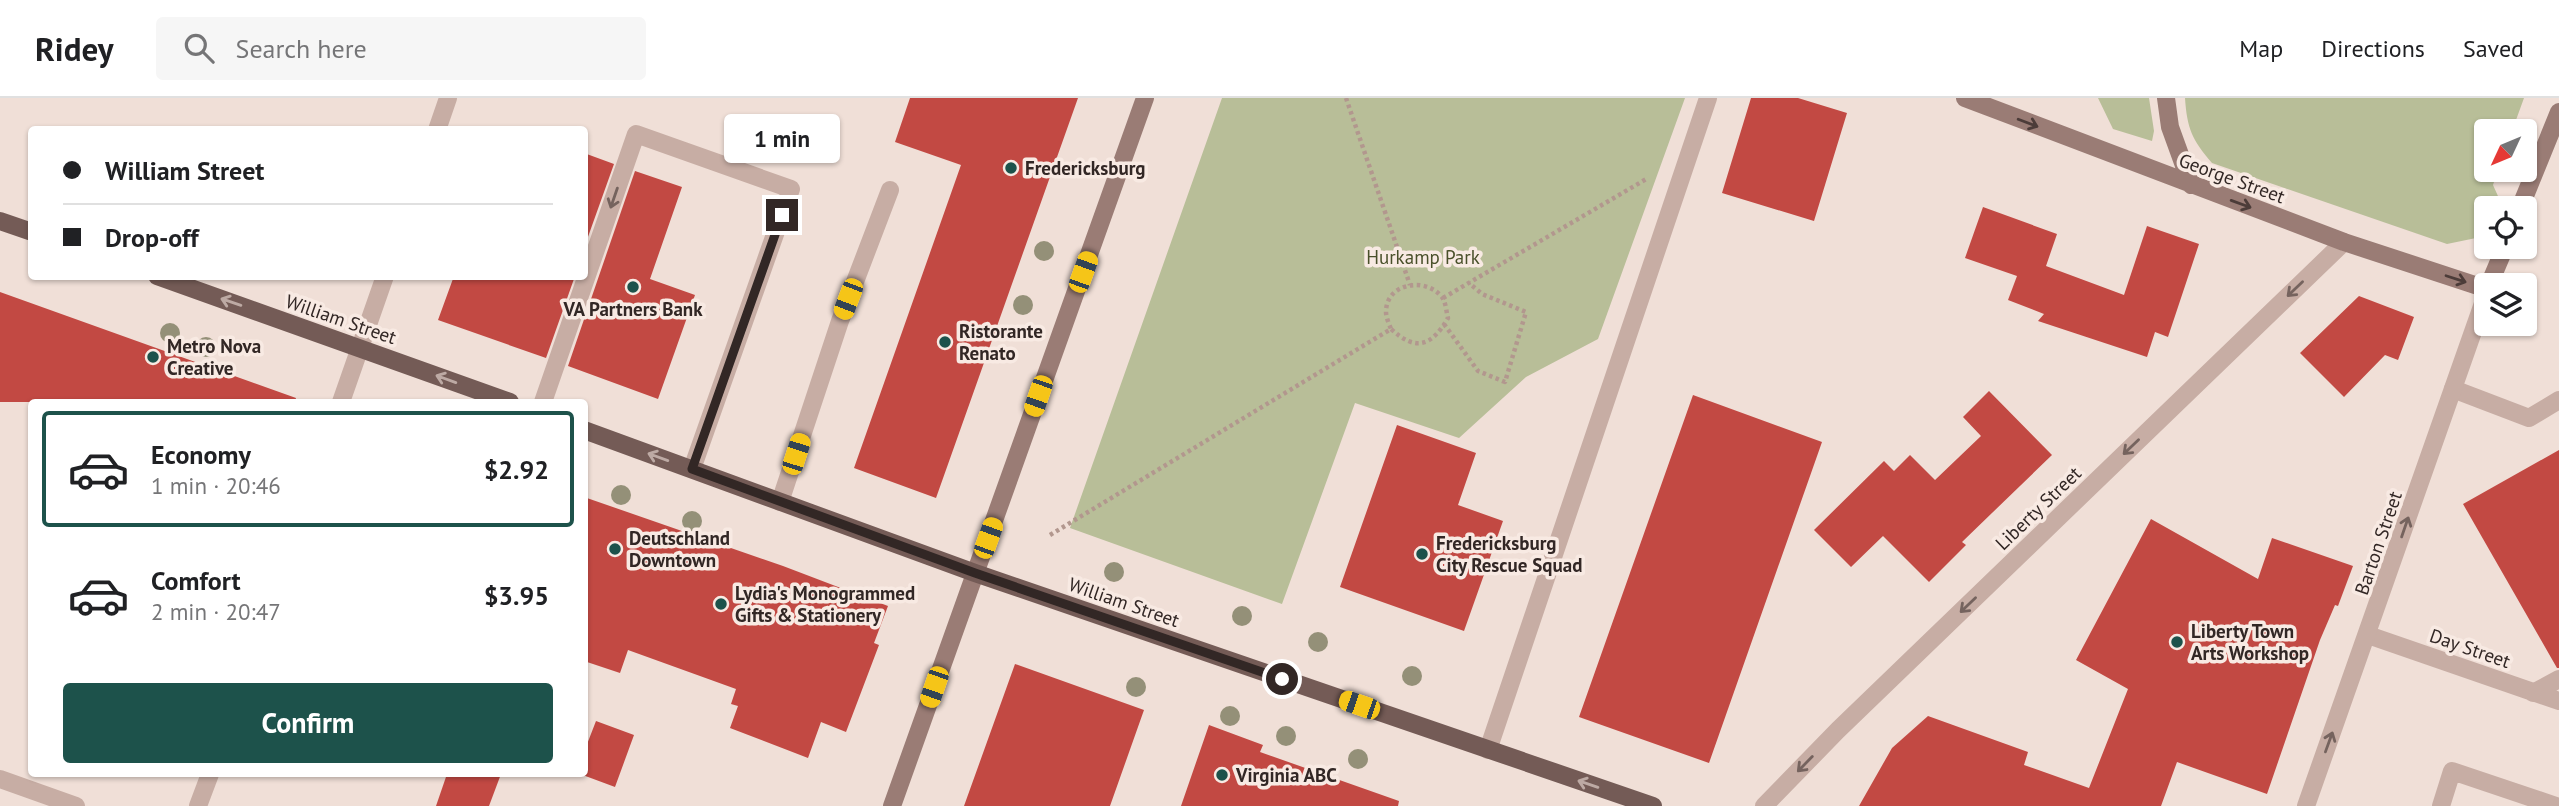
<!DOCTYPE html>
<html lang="en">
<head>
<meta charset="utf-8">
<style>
	:root { --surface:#fff; --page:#f6f6f6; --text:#202124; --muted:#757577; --line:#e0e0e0; --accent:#1d524b }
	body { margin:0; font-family:"PT Sans",sans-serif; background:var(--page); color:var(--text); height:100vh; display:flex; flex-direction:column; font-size:26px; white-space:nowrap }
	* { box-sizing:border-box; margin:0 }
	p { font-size:23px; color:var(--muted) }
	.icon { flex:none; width:38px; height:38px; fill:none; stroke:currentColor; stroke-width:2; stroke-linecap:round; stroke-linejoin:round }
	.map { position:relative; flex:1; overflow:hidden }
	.drawer { position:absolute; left:28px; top:301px; width:560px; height:378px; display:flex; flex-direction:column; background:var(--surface); border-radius:7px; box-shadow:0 2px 5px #0004 }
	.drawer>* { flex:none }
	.guide { position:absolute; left:28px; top:28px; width:560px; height:154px; border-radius:7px; box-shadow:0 2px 5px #0004; display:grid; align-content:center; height:154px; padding:0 35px; background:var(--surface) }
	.needle { width:46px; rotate:226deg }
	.fabs { position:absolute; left:2474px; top:21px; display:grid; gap:14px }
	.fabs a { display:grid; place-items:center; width:63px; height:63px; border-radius:7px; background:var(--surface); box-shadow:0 2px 5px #0004; font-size:35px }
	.end { position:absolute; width:32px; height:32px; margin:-16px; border:9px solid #322725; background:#fff; box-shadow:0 0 0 4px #fff }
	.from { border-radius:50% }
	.bubble { position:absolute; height:49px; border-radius:7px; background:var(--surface); box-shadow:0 2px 5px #0004; font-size:23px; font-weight:700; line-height:49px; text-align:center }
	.car { position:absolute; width:21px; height:42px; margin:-21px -10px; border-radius:9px; box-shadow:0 0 5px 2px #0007; background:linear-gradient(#f5c518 24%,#345 0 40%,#f5c518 0 76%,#345 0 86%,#f5c518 0) }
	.guide b { display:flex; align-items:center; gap:24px; height:66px; font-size:26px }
	.guide b+b { border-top:2px solid var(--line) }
	.guide i { width:18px; height:18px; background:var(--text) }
	ul { padding:12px 0 0; list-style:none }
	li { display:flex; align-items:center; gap:21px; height:116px; margin:0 14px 10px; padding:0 21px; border:4px solid transparent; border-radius:7px }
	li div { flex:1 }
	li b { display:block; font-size:26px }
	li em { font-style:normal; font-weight:700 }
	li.current { border-color:var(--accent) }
	li>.icon { width:63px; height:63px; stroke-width:1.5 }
	.button { display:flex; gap:14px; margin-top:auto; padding:14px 35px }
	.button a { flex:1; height:80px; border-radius:7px; background:var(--accent); color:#fff; font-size:28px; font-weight:700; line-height:80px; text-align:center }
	header { display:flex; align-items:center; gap:42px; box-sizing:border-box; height:98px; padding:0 35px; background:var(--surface); border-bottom:2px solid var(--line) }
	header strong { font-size:33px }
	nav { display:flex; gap:38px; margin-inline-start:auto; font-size:24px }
	.search { width:490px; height:63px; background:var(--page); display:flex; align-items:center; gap:18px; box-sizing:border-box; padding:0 24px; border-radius:7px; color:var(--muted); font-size:26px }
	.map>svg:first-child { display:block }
	.green { fill:#b8be98 }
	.building { fill:#c24943 }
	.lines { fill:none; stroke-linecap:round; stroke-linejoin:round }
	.path { stroke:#b2978e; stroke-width:4.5; stroke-dasharray:3.5 3.5; stroke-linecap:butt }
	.lane { stroke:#c7ada4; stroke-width:18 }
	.street { stroke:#c7ada4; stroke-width:18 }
	.secondary { stroke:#9a7c75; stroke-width:18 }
	.primary { stroke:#745b56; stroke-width:18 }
	.tree { fill:#949078 }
	.oneway { stroke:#4c3c39 }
	.oneway2 { stroke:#75635e }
	.oneway3 { stroke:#bdaaa4 }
	.route { stroke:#322725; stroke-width:9 }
	.poi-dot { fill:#1d524b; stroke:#f8eae3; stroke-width:2.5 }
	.labels { text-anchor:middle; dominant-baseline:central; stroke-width:7; stroke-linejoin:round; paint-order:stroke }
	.poi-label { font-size:19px; font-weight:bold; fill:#322725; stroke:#f8eae3; text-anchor:start }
	.street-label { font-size:19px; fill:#322725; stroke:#f8eae3 }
	.park-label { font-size:19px; fill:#49502a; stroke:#f8eae3 }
</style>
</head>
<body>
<header>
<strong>Ridey</strong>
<div class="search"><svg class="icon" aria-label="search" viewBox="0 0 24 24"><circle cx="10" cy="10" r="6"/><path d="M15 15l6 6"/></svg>Search here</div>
<nav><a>Map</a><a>Directions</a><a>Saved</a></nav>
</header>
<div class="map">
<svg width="2559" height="708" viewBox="0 0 2559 708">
	<rect width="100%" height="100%" fill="#f0dfd7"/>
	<!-- green -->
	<path class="green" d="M 1222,0 L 1685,0 L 1598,241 L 1526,279 L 1459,340 L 1355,305 L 1282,506 L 1070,430 Z
		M 2098,0 L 2149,0 L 2154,33 L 2152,43 L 2113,31 Z
		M 2185,0 L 2524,0 L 2512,33 L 2487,33 L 2487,72 L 2498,72 L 2493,87 L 2502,107 L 2500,110 L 2487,110 L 2487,130 L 2476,140 L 2447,146 L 2212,65 C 2192,42 2187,30 2185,0 Z"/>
	<!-- building -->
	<path class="building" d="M 910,0 L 1078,0 L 936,400 L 854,370 L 961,67 L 895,44 Z
		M 1751,0 L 1798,0 L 1847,15 L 1814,123 L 1722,95 Z
		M 584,55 L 614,66 L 584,150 Z
		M 635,73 L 682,89 L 650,181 L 695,197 L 658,301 L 568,268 Z
		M 1983,109 L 2057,136 L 2046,168 L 2124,197 L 2147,128 L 2199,146 L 2168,239 L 2155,234 L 2147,259 L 2038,223 L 2044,216 L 2008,202 L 2017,178 L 1965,160 Z
		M 454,178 L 575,178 L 546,260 L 438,222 Z
		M 0,194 L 296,300 L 295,304 L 0,304 Z
		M 2359,198 L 2414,219 L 2398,262 L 2385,257 L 2344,299 L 2300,255 Z
		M 1989,293 L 2052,357 L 1962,444 L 1966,447 L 1929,484 L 1883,438 L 1851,469 L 1814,432 L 1884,363 L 1894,373 L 1910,357 L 1935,382 L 1981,338 L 1963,319 Z
		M 1693,297 L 1822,344 L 1709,665 L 1579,619 Z
		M 1397,327 L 1476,355 L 1458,407 L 1503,423 L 1464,533 L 1340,489 Z
		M 2559,352 L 2559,570 L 2557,570 L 2463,406 Z
		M 584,399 L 783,468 L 888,508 L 874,545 L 879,547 L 846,634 L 821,624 L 808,660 L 730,630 L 738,608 L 731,606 L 736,591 L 628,552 L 620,575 L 584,563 Z
		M 2151,421 L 2258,481 L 2272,440 L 2353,468 L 2338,508 L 2335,507 L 2320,542 L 2267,696 L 2177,664 L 2161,708 L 1859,708 L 1892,650 L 1928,618 L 2028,654 L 2024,667 L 2089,690 L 2128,591 L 2076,562 Z
		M 1015,566 L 1144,612 L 1110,708 L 964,708 Z
		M 596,623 L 634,637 L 615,689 L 580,676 L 584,676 L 584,654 Z
		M 1209,627 L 1263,647 L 1260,654 L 1399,703 L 1398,708 L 1181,708 Z
		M 447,676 L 501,676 L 489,708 L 436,708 Z"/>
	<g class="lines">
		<!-- path -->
		<path class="path" d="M 1346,0 L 1410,187
			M 1443,200 L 1648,80
			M 1444,226 L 1478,273 L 1505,284 L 1526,214 L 1482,196 L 1469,185
			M 1050,437 L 1391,231 C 1389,226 1386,219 1386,214 C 1386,185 1425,179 1441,198 C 1446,203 1446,213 1448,220 C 1432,248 1416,254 1391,231"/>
		<!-- lane -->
		<path class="lane" d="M 2453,291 L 2529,320 L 2559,302
			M 543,304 L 636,36 L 791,91 L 692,371
			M 780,404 L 840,223 L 890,92
			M 2368,537 L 2559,603
			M 2533,595 L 2559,581
			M 1488,652 L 1708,0
			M 0,681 L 76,708
			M 2441,708 L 2452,673 L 2556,708"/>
		<!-- street -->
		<path class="street" d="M 437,32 L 448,0
			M 341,304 L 385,178
			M 198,708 L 210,676
			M 1764,708 L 1838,632 L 2344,144
			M 2306,708 L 2487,194"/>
		<!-- secondary -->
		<path class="secondary" d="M 1965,0 L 2344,144 L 2487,191
			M 2166,0 L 2170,29 L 2191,87
			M 2520,110 L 2559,14
			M 2489,187 L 2505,149
			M 892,708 L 1145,0"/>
		<!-- primary -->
		<path class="primary" d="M 0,123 L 32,134
			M 157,178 L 510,304
			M 584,332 L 975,475 L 1653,708"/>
	</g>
	<!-- trees -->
	<g class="tree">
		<circle cx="1044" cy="153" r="10"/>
		<circle cx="1023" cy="207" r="10"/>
		<circle cx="170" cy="235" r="10"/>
		<circle cx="206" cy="249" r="10"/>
		<circle cx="621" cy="397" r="10"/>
		<circle cx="692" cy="423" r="10"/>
		<circle cx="1114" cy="474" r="10"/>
		<circle cx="1242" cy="518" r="10"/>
		<circle cx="1318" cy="544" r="10"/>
		<circle cx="1412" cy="578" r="10"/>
		<circle cx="1136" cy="589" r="10"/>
		<circle cx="1230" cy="618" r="10"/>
		<circle cx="1286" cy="638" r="10"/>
		<circle cx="1358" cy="661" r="10"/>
	</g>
	<!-- one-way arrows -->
	<defs><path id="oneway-shaft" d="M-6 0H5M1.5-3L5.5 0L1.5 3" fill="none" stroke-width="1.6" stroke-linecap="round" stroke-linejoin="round" transform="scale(1.75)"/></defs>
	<g class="oneway">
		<use href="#oneway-shaft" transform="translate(2028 25) rotate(21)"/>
		<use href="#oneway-shaft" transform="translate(2241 106) rotate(20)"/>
		<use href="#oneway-shaft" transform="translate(2456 181) rotate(18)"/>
	</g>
	<g class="oneway2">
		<use href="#oneway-shaft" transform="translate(614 100) rotate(109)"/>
		<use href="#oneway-shaft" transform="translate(2295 191) rotate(136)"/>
		<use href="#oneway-shaft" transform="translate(2131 349) rotate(136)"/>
		<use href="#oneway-shaft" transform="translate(2405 429) rotate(-71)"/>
		<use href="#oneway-shaft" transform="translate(1968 507) rotate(136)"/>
		<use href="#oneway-shaft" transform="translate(2329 644) rotate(-70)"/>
		<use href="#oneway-shaft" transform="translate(1805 666) rotate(134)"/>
	</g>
	<g class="oneway3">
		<use href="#oneway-shaft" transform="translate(231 204) rotate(-161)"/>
		<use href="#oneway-shaft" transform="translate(446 281) rotate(-160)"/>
		<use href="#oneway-shaft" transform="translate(658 359) rotate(-160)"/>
		<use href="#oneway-shaft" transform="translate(1588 686) rotate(-161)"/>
	</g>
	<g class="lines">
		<!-- route -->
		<path class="route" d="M 782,117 L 692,371 L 975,475 L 1282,581"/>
	</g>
	<!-- markers -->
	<g class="poi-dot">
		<circle cx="1011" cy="70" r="7"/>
		<circle cx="633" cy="189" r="7"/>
		<circle cx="945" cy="244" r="7"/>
		<circle cx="153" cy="259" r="7"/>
		<circle cx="615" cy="451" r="7"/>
		<circle cx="1422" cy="456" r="7"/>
		<circle cx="721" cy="506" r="7"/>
		<circle cx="2177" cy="544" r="7"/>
		<circle cx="1222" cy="677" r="7"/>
	</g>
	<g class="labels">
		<!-- poi labels -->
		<g class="poi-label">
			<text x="1025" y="70">Fredericksburg</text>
			<text x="633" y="211" text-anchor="middle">VA Partners Bank</text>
			<text x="959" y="233">Ristorante<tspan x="959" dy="22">Renato</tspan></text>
			<text x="167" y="248">Metro Nova<tspan x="167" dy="22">Creative</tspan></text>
			<text x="629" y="440">Deutschland<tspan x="629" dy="22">Downtown</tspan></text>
			<text x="1436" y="445">Fredericksburg<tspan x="1436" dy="22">City Rescue Squad</tspan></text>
			<text x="735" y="495">Lydia's Monogrammed<tspan x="735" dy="22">Gifts &amp; Stationery</tspan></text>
			<text x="2191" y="533">Liberty Town<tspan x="2191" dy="22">Arts Workshop</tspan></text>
			<text x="1236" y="677">Virginia ABC</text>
		</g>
		<!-- street labels -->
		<g class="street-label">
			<text transform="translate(2232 80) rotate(20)">George Street</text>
			<text transform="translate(341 221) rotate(19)">William Street</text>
			<text transform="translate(2038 410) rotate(-44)">Liberty Street</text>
			<text transform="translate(2378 445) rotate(-71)">Barton Street</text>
			<text transform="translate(1124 504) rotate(19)">William Street</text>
			<text transform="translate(2470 550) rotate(19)">Day Street</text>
		</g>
		<!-- park labels -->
		<g class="park-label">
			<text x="1423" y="159">Hurkamp Park</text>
		</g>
	</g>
</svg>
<div class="fabs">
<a><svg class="needle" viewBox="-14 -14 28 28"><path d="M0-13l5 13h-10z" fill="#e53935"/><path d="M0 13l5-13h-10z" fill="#757577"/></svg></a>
<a><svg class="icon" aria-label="locate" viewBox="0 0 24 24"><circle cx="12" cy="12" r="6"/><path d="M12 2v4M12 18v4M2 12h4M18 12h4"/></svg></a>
<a><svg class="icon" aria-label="layers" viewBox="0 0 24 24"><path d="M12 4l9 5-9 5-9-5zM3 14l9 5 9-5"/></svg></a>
</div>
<i class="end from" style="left:1282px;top:581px"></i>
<i class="end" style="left:782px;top:117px"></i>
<div class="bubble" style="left:724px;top:16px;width:116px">1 min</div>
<i class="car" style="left:1083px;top:174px;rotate:20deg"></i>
<i class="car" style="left:848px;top:201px;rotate:201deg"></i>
<i class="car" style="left:1038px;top:298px;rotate:199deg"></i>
<i class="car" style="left:796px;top:356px;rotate:18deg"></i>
<i class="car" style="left:988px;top:440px;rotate:20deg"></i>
<i class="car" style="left:934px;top:589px;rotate:199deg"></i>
<i class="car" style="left:1359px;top:607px;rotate:289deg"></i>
<div class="guide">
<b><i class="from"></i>William Street</b>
<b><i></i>Drop-off</b>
</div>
<section class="drawer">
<ul>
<li class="current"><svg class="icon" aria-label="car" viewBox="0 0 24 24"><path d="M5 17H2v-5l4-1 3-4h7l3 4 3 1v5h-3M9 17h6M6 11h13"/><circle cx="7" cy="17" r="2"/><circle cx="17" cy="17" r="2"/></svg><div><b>Economy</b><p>1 min · 20:46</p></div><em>$2.92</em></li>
<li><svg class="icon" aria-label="car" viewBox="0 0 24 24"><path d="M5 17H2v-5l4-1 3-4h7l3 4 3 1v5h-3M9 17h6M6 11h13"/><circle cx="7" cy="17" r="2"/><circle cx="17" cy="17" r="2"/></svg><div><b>Comfort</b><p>2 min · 20:47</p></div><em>$3.95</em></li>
</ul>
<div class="button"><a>Confirm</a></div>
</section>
</div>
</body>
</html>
